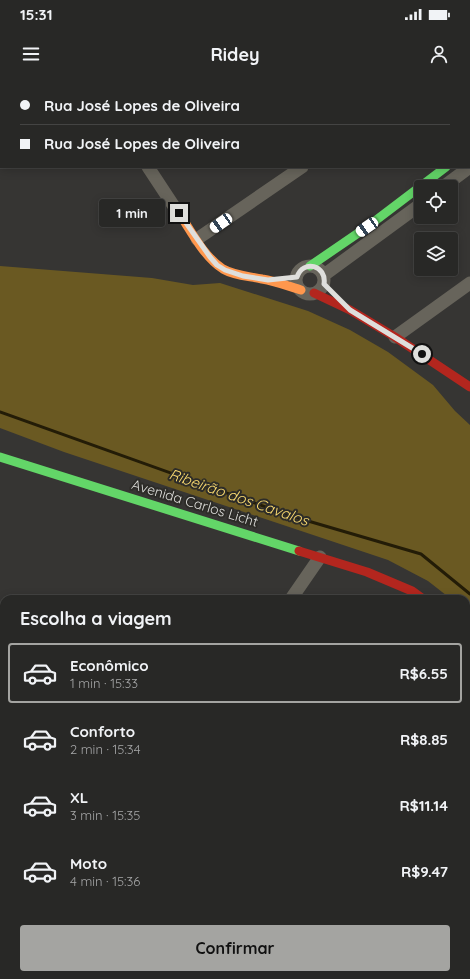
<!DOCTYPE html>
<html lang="pt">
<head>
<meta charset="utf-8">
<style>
	:root { --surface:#282826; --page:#343432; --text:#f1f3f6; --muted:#a5a6a7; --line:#444443; --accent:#a4a4a1 }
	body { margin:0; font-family:Quicksand,sans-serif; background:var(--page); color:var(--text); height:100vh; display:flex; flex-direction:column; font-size:15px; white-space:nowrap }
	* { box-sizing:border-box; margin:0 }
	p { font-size:13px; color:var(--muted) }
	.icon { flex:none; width:22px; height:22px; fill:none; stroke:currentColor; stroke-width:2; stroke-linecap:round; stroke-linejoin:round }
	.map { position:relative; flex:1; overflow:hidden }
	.panel { position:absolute; left:0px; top:515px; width:470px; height:384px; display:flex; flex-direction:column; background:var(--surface); border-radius:12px 12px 0 0; box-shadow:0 2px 10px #0003,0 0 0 1px var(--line) }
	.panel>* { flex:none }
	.banner { position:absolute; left:0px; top:0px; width:470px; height:88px; box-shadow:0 2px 10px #0003,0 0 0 1px var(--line); display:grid; align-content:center; height:88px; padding:0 20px; background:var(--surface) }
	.controls { position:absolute; left:414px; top:100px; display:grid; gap:8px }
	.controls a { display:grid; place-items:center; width:44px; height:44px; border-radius:4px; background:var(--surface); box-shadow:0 2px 10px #0003,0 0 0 1px var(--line); font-size:20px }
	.end { position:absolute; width:18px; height:18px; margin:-9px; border:5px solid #dfdfdc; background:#111; box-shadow:0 0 0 2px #111 }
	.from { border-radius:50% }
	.bubble { position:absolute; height:28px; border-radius:4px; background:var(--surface); box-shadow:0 2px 10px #0003,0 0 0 1px var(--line); font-size:13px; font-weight:800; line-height:28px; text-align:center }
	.car { position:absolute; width:12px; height:24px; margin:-12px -6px; border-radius:5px; box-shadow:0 0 3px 1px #0007; background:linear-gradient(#fff 24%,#345 0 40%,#fff 0 76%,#345 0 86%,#fff 0) }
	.banner b { display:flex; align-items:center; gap:14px; height:38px; font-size:15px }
	.banner b+b { border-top:1px solid var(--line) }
	.banner i { width:10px; height:10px; background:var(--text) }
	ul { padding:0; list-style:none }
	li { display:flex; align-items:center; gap:12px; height:60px; margin:0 8px 6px; padding:0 12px; border:2px solid transparent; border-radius:4px }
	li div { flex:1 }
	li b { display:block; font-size:15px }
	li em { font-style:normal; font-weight:800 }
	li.current { border-color:var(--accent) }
	li>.icon { width:36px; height:36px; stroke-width:1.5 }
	h2 { padding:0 20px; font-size:18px; line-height:48px }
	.action { display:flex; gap:8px; margin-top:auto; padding:8px 20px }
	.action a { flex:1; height:46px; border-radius:4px; background:var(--accent); color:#111; font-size:16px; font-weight:800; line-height:46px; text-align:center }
	.status { display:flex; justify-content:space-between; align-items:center; height:28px; padding:0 20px; background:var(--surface); direction:ltr }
	.status svg { height:11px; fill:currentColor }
	header { display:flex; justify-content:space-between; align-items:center; height:52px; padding:0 20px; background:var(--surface); font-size:18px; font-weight:800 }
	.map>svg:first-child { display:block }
	.green { fill:#6a5922 }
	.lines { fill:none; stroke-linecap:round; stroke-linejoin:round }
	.stream { stroke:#231c07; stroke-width:3 }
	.street { stroke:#67645b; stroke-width:13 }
	.fast { stroke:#63d668; stroke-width:9 }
	.slow { stroke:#ff974d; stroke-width:9 }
	.jam { stroke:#b3261e; stroke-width:9 }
	.rail-casing { stroke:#72706a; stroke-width:4.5 }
	.rail { stroke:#2d2c28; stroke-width:3; stroke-dasharray:9; stroke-linecap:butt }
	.route { stroke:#dfdfdc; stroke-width:5 }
	.labels { text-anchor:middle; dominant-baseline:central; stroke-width:4; stroke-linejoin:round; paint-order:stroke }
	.street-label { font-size:14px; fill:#dfdfdc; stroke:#2d2c28 }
	.water-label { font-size:15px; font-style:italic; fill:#fbdb70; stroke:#2d2c28 }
</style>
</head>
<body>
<div class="status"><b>15:31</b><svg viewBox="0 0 49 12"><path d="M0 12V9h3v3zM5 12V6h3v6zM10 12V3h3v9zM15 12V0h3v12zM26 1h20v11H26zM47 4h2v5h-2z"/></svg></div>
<header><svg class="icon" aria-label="menu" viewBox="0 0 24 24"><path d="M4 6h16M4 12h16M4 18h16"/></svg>Ridey<svg class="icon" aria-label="person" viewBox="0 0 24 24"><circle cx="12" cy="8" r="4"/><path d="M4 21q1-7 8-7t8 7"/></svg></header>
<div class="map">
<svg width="470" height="899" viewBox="0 0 470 899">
	<rect width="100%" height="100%" fill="#363533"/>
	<!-- green -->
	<path class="green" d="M 0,186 L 152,198 L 193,205 L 220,203 L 308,231 L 350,250 L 388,272 L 433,305 L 455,331 L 470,345 L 470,530 L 466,528 L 466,519 L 451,519 L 428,501 L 388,480 L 64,372 L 0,348 Z"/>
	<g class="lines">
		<!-- stream -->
		<path class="stream" d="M 0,332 L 291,436 L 421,474 L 470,514"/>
		<!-- street -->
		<path class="street" d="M 86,0 L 87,1
			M 195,0 L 196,1
			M 419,0 L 419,1
			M 278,1 L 279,0
			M 469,22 L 470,21
			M 469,64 L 470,64
			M 148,87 L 175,128
			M 443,107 L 470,87
			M 197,159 L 302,87
			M296 200a14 14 0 1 1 28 0a14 14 0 1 1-28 0Z
			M 324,195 L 421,124
			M 395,257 L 470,203
			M 291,519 L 320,477
			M 0,604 L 4,608
			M 0,706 L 4,708
			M 0,823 L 4,817
			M 466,832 L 470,833
			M 0,848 L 4,851
			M 466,879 L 470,880
			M 58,895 L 63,899
			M 250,895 L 255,899
			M 140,899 L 143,895
			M 293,899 L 295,895
			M 363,899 L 364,895"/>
		<!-- fast -->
		<path class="fast" d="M 310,186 L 367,147 L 446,87
			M 0,377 L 299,471"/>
		<!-- slow -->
		<path class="slow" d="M 179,133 C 191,151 204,177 223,189 C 235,196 249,196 262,199 C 275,201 288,206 301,210"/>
		<!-- jam -->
		<path class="jam" d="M 314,213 L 350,230 L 395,257 L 470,307
			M 299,471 L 367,492 L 412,511 L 423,519
			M 466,547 L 470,550"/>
		<!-- rail casing -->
		<g class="rail-casing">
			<path id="rail" d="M 0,554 L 4,558
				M 466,852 L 470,853"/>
		</g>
		<!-- rail -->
		<use href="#rail" class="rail"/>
	</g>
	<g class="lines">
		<!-- route -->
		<path class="route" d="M 179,133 L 210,177 L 217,185 L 225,190 L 243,196 L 268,200 L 297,197 C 303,179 327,185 324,204 L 350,230 L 422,274"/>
	</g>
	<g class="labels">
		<!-- street labels -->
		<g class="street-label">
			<text transform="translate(195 423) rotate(17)">Avenida Carlos Licht</text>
		</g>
		<!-- water labels -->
		<g class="water-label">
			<text transform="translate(239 417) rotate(19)">Ribeirão dos Cavalos</text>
		</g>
	</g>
</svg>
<div class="controls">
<a><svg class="icon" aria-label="locate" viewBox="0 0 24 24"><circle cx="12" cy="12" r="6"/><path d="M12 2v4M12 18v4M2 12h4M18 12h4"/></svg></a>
<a><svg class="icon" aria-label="layers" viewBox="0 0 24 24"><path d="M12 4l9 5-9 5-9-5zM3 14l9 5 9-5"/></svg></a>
</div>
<i class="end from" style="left:422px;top:274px"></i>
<i class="end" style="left:179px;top:133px"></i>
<div class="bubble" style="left:99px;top:119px;width:66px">1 min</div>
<i class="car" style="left:221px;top:143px;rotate:236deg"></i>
<i class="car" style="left:367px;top:147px;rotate:236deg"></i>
<div class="banner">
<b><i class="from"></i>Rua José Lopes de Oliveira</b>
<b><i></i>Rua José Lopes de Oliveira</b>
</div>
<section class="panel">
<h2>Escolha a viagem</h2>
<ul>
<li class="current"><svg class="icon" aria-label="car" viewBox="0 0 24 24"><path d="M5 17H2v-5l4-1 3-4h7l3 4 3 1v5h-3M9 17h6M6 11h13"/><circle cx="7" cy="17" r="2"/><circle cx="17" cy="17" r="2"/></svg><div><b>Econômico</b><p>1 min · 15:33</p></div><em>R$6.55</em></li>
<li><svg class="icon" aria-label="car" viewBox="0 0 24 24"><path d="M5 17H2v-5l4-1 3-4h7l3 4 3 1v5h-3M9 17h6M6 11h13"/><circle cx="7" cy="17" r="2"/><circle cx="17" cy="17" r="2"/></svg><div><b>Conforto</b><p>2 min · 15:34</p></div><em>R$8.85</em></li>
<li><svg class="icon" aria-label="car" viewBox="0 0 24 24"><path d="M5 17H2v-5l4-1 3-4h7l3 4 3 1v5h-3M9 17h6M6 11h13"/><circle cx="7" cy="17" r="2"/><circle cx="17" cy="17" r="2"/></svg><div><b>XL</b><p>3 min · 15:35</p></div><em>R$11.14</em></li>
<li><svg class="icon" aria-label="car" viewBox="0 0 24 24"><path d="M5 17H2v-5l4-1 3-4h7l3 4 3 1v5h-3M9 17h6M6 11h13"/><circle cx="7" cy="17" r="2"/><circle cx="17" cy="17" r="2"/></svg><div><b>Moto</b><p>4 min · 15:36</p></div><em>R$9.47</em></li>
</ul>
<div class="action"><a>Confirmar</a></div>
</section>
</div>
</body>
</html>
